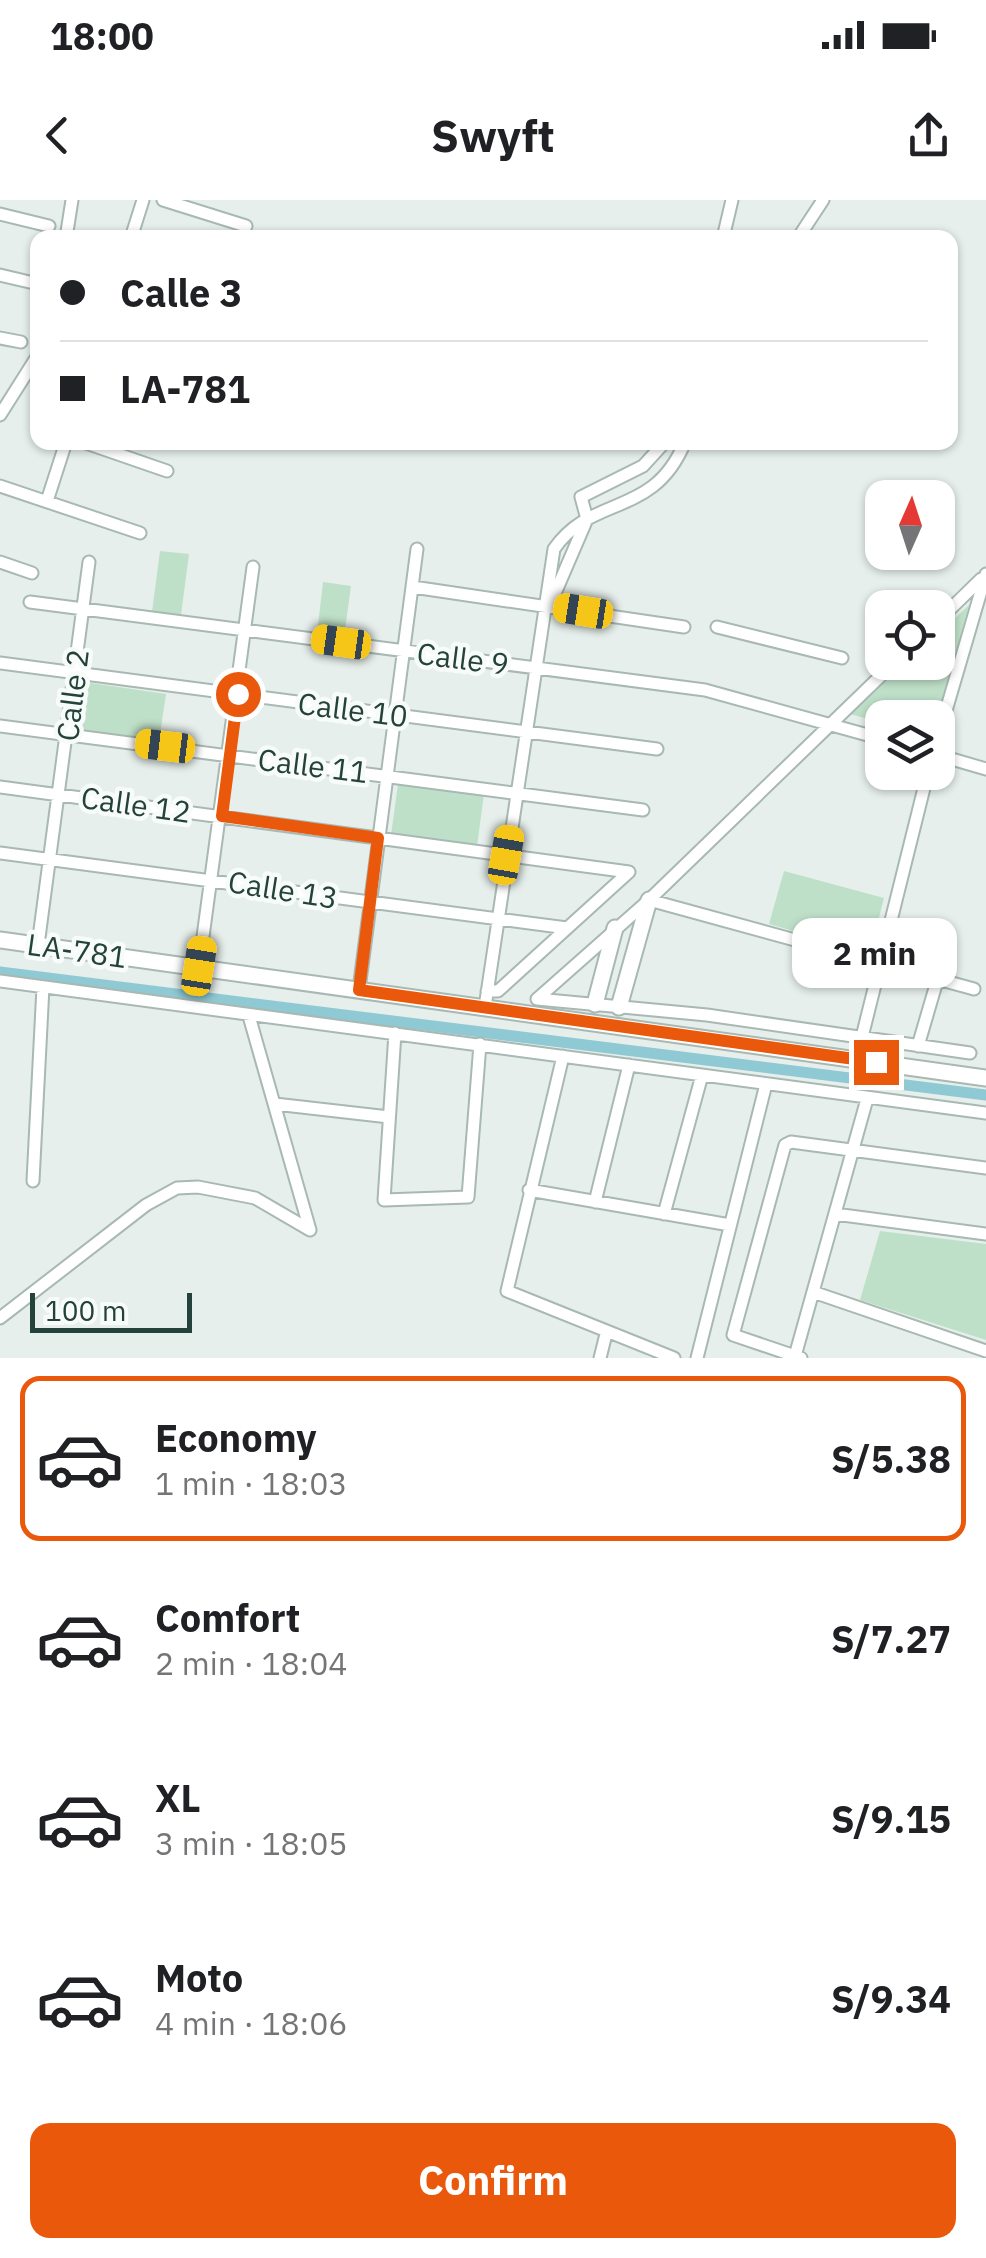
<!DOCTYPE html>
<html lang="en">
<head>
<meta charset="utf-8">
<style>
	:root { --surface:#fff; --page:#f2f2f2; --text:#202124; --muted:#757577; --line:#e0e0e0; --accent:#ea580c }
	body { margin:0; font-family:"IBM Plex Sans",sans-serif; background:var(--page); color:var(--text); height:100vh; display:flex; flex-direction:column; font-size:38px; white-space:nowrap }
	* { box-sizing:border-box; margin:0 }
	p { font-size:32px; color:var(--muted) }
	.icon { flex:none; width:55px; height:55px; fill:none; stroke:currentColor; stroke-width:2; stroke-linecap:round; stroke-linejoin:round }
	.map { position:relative; height:1158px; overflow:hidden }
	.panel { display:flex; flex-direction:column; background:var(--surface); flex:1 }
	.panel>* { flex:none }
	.banner { position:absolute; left:30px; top:30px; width:928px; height:220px; border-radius:20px; box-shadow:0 2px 8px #0004; display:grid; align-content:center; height:220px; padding:0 30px; background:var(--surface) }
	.needle { width:65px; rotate:3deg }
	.fabs { position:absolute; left:865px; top:280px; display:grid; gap:20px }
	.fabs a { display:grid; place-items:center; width:90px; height:90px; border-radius:20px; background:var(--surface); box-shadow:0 2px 8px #0004; font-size:50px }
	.scale { position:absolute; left:30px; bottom:25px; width:162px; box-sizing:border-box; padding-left:10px; border:5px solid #24423a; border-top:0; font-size:28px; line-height:35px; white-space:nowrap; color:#24423a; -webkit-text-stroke:8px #f7fbf9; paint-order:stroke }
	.end { position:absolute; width:45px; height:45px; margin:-22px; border:12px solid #ea580c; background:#fff; box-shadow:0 0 0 5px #fff }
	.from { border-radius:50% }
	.bubble { position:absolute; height:70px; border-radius:20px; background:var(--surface); box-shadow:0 2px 8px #0004; font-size:32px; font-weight:800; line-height:70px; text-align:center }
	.car { position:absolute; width:30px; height:60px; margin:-30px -15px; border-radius:12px; box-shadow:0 0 8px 2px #0007; background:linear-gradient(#f5c518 24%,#345 0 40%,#f5c518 0 76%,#345 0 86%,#f5c518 0) }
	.banner b { display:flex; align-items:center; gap:35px; height:95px; font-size:38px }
	.banner b+b { border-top:2px solid var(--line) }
	.banner i { width:25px; height:25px; background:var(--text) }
	ul { padding:18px 0 0; list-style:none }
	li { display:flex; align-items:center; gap:30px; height:165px; margin:0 20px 15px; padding:0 10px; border:5px solid transparent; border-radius:20px }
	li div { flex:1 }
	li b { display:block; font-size:38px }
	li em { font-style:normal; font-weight:800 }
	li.current { border-color:var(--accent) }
	li>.icon { width:90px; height:90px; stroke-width:1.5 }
	.action { display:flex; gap:20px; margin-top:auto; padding:20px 30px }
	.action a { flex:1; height:115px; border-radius:20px; background:var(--accent); color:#fff; font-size:40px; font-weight:800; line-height:115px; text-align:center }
	.status { display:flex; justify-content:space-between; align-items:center; height:70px; padding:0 50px; background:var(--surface); direction:ltr }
	.status svg { height:28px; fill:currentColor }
	header { display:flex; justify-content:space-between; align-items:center; height:130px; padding:0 30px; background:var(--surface); font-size:45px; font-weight:800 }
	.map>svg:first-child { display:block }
	.green { fill:#bfe0c8 }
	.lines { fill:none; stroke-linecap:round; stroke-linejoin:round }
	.canal { stroke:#8ec9d4; stroke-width:11 }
	.minor-casing { stroke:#a8b8b2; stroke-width:15 }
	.tertiary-casing { stroke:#a8b8b2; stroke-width:19 }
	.minor { stroke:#fff; stroke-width:11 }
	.tertiary { stroke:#fff; stroke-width:15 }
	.route { stroke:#ea580c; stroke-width:12 }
	.labels { text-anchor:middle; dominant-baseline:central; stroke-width:9; stroke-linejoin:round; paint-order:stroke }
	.street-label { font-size:30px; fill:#24423a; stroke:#f7fbf9 }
</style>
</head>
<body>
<div class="status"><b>18:00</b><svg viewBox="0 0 49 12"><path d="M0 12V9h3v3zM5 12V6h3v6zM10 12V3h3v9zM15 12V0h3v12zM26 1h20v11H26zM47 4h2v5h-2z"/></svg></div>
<header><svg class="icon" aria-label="back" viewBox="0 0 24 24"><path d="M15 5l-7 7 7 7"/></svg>Swyft<svg class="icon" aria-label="share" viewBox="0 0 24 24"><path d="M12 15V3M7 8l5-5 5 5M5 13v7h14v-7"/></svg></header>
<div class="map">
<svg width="986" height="1158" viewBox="0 0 986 1158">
	<rect width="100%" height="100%" fill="#e6efeb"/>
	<!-- green -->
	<path class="green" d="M 160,351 L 189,354 L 181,415 L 152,412 Z
		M 323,382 L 351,386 L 344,437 L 317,434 Z
		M 969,405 L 937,517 L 882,518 L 882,523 L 850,514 L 906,463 L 938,462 L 938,434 Z
		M 84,482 L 166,494 L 159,541 L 77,530 Z
		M 398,584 L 484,594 L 477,646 L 391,635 Z
		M 784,671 L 884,698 L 870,753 L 769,724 Z
		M 880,1031 L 986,1044 L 986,1140 L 860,1100 Z"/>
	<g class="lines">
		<!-- canal -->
		<path class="canal" d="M 0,772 L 986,895"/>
		<!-- minor casing -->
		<g class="minor-casing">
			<path id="minor" d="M 163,0 L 246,26
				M 0,14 L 49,26
				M 66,38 L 72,0
				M 131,38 L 143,0
				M 723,38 L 732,0
				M 798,38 L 823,0
				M 0,75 L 38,84
				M 0,138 L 21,142
				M 0,215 L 38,155
				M 83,242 L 167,271
				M 0,286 L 140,333
				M 47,301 L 66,242
				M 0,362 L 32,373
				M 413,387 L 684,427
				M 553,398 L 587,319 L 581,297 L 643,266 L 665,242
				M 30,402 L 705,490 L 882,539
				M 938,421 L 981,379
				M 717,427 L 842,458
				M 0,463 L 657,549
				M 0,526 L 643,610
				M 938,538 L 986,374
				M 938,555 L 986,569
				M 0,587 L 629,672
				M 0,653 L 567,728
				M 649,700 L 974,789
				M 38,745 L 89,362
				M 199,766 L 253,367
				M 0,781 L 986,913
				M 359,789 L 417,349
				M 487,791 L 498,791 L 629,672
				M 537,799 L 649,700 L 895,462
				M 537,799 L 707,815 L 970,853
				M 485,807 L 554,349 C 593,293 653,319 685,242
				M 249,816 L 310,1030
				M 395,833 L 384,1000 L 468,997 L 480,844
				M 862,837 L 928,572
				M 918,846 L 937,781
				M 563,856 L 507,1091 L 674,1158
				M 275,904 L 389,917
				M 33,981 L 43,787
				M 529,990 L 730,1025
				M 595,1002 L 629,865
				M 664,1014 L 702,875
				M 835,1014 L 986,1034
				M 813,1092 L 986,1151
				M 0,1118 L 146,1005 L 177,988 L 198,987 L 255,998 L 310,1030
				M 795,1156 L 867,899
				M 600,1158 L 606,1134
				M 697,1158 L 766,884
				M 801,1158 L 733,1135 L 785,945 L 791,942 L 986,968"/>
		</g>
		<!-- tertiary casing -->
		<g class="tertiary-casing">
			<path id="tertiary" d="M 0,740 L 986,878
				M 595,804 L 615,728
				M 619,807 L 649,700"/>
		</g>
		<!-- minor -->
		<use href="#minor" class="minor"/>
		<!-- tertiary -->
		<use href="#tertiary" class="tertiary"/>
	</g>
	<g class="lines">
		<!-- route -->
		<path class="route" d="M 238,494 L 222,616 L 378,638 L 359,790 L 876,862"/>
	</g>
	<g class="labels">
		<!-- street labels -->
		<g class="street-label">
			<text transform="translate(463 458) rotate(7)">Calle 9</text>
			<text transform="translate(72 495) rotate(-83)">Calle 2</text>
			<text transform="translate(353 509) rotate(7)">Calle 10</text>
			<text transform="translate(313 565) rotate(7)">Calle 11</text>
			<text transform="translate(136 604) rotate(8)">Calle 12</text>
			<text transform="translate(283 689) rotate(9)">Calle 13</text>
			<text transform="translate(77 750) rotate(8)">LA-781</text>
		</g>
	</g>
</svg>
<div class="fabs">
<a><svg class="needle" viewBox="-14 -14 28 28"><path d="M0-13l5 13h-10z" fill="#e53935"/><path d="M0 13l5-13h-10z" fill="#757577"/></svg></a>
<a><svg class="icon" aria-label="locate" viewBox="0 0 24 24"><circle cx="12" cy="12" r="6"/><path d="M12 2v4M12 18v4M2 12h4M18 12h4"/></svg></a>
<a><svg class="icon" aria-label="layers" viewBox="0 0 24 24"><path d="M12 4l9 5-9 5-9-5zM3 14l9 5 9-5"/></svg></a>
</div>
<div class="scale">100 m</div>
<i class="end from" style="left:238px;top:494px"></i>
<i class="end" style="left:876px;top:862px"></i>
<div class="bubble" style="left:792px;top:718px;width:165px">2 min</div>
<i class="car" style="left:583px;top:411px;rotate:279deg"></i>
<i class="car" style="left:341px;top:442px;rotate:278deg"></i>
<i class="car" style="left:165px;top:546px;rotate:277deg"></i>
<i class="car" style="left:506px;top:655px;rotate:10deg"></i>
<i class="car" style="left:199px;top:766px;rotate:9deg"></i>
<div class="banner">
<b><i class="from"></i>Calle 3</b>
<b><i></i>LA-781</b>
</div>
</div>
<section class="panel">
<ul>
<li class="current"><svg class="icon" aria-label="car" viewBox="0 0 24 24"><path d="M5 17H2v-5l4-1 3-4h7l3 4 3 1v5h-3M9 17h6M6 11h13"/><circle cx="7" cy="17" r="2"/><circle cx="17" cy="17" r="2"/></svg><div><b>Economy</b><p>1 min · 18:03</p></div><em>S/5.38</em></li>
<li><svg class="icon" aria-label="car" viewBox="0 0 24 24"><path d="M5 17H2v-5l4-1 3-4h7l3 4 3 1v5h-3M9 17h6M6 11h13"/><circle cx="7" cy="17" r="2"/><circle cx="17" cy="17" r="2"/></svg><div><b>Comfort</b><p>2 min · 18:04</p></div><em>S/7.27</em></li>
<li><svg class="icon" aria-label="car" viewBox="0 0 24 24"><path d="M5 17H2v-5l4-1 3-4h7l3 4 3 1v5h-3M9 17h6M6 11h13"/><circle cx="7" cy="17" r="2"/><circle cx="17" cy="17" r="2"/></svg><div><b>XL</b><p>3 min · 18:05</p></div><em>S/9.15</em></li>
<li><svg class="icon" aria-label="car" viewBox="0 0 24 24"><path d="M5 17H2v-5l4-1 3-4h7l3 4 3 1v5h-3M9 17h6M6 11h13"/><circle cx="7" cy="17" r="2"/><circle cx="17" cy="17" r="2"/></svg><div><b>Moto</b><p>4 min · 18:06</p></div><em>S/9.34</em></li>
</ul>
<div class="action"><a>Confirm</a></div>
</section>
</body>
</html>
